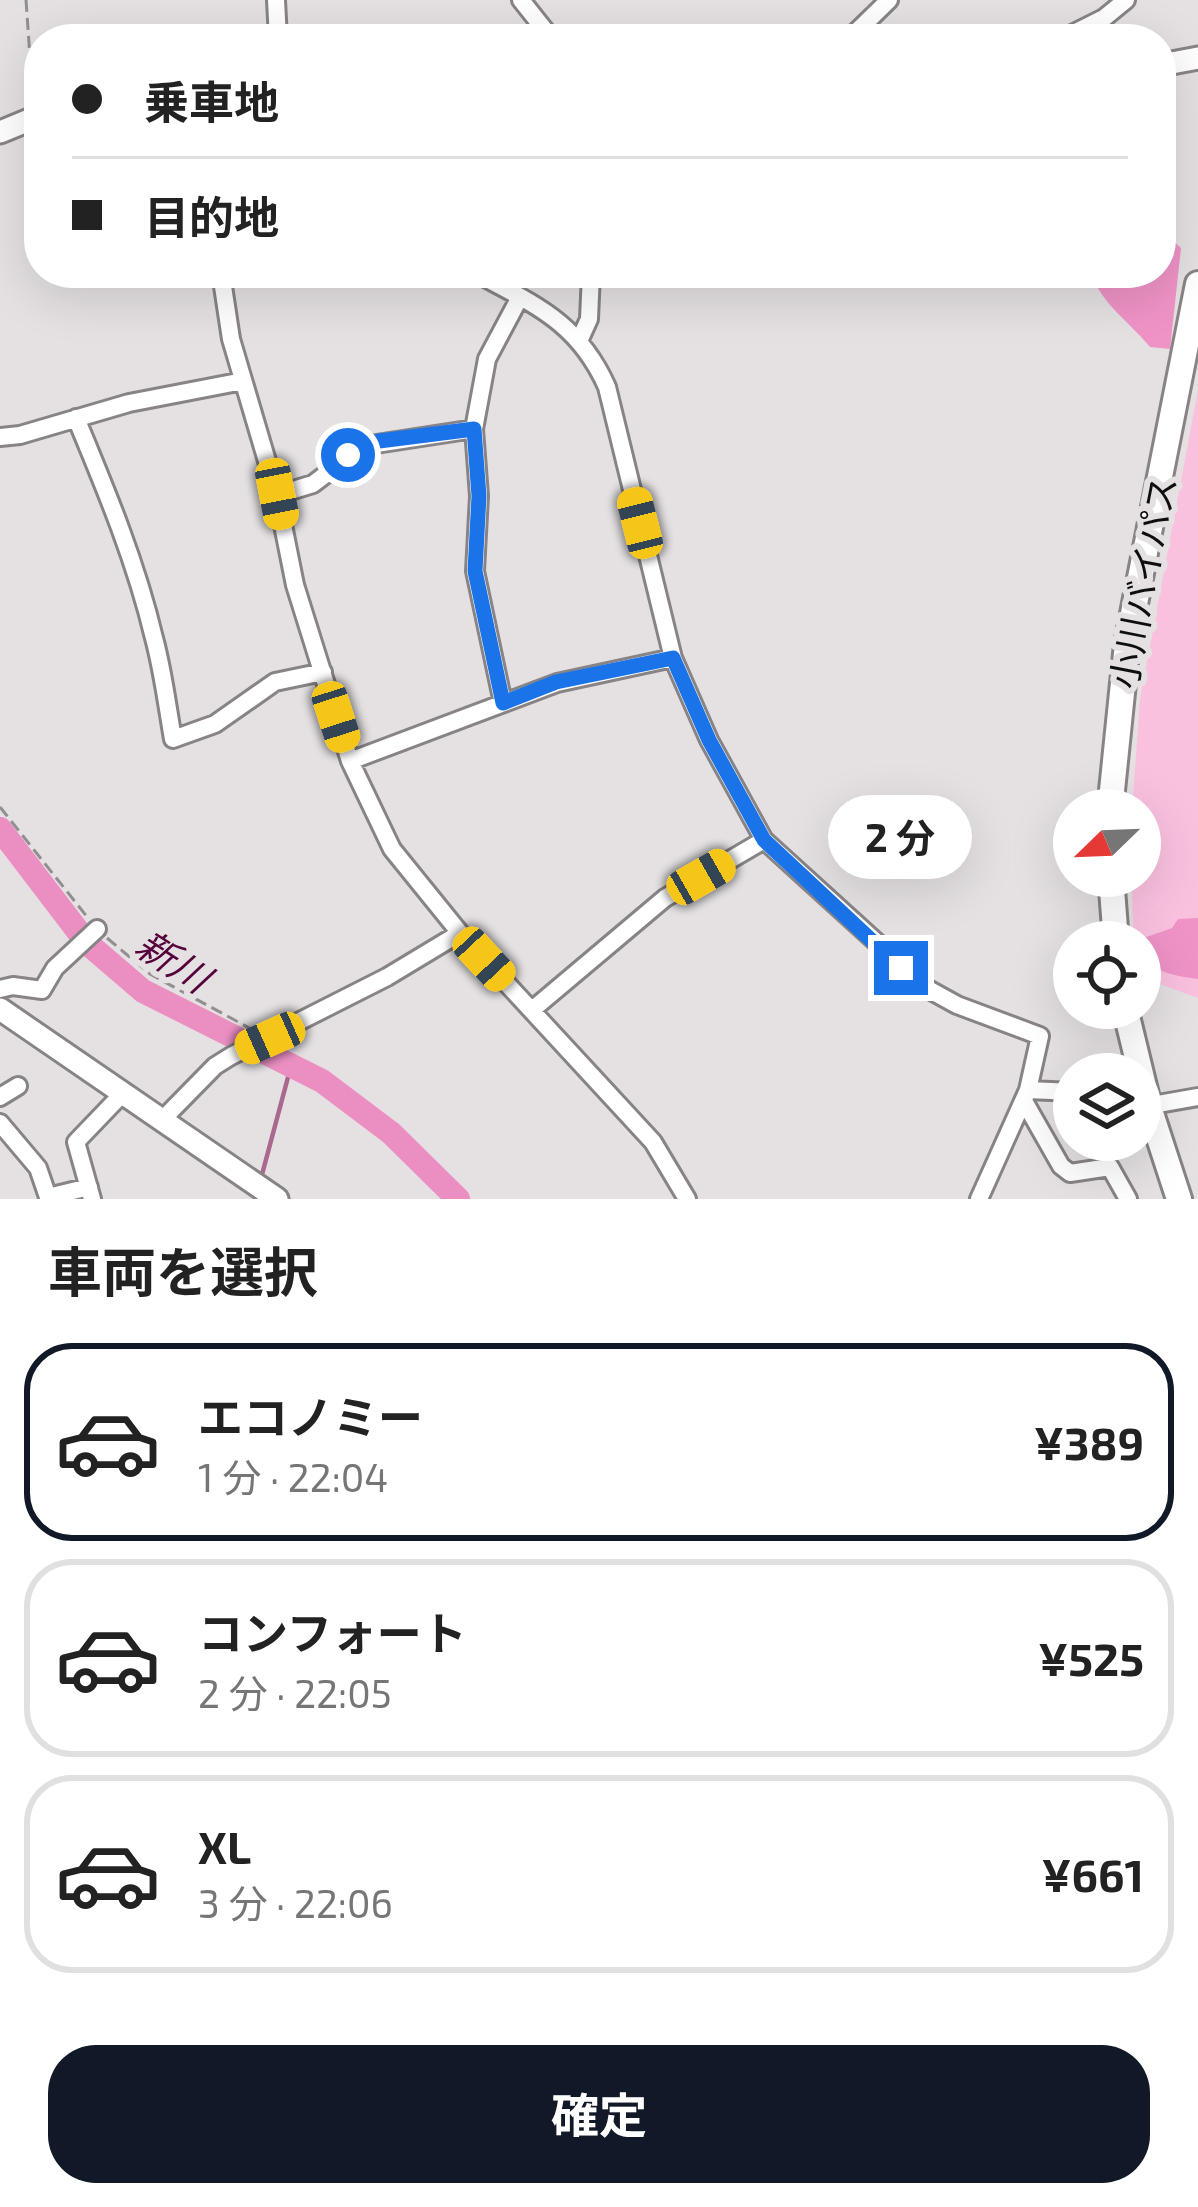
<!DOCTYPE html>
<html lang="ja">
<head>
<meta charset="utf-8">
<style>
	:root { --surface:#fff; --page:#f6f6f6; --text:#222; --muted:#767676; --line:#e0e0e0; --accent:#111827 }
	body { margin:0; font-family:"Exo 2","Noto Sans JP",sans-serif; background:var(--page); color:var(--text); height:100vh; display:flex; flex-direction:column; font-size:45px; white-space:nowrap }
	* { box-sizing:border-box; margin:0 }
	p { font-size:39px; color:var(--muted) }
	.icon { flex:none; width:66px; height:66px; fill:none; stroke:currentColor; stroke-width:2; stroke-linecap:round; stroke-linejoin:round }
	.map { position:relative; height:1199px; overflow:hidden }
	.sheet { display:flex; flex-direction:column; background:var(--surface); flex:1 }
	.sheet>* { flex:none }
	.hud { position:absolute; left:24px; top:24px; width:1152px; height:264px; border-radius:48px; box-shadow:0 12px 48px #0002; display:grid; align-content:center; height:264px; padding:0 48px; background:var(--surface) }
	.needle { width:78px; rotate:247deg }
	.tools { position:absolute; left:1053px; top:789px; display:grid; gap:24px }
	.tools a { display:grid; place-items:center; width:108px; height:108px; border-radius:50%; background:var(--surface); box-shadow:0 12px 48px #0002; font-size:60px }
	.end { position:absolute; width:54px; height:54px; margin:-27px; border:15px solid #1a73e8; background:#fff; box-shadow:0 0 0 6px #fff }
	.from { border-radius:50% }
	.bubble { position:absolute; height:84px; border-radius:42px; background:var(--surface); box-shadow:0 12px 48px #0002; font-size:39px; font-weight:700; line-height:84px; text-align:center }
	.car { position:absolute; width:36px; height:72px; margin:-36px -18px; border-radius:15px; box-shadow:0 0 9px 3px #0007; background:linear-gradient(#f5c518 24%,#345 0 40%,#f5c518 0 76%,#345 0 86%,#f5c518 0) }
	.hud b { display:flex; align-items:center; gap:42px; height:114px; font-size:45px }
	.hud b+b { border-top:3px solid var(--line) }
	.hud i { width:30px; height:30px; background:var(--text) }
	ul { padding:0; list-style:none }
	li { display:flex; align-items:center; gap:36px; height:198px; margin:0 24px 18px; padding:0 24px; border:6px solid var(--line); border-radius:48px }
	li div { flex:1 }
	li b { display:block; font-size:45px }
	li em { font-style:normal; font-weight:700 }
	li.on { border-color:var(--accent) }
	li>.icon { width:108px; height:108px; stroke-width:1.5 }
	h2 { padding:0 48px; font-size:54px; line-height:144px }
	.action { display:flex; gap:24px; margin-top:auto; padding:24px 48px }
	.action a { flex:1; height:138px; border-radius:48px; background:var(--accent); color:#fff; font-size:48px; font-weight:700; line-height:138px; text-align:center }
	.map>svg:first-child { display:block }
	.green { fill:#fac1df }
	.forest { fill:#ef93c6 }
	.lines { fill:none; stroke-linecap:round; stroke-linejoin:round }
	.stream { stroke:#a9688d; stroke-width:4.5 }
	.river { stroke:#eb8fc3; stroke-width:24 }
	.minor-casing { stroke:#888486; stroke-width:22 }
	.major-casing { stroke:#888486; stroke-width:27 }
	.highway-casing { stroke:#888486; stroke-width:30 }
	.path { stroke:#928f90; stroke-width:3; stroke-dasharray:12 6; stroke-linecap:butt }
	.minor { stroke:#fff; stroke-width:16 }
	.major { stroke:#fff; stroke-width:21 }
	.highway { stroke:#fff; stroke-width:24 }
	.route { stroke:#1a73e8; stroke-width:15 }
	.labels { text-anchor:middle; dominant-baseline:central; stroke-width:12; stroke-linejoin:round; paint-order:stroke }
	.street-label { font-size:36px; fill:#0f0e0f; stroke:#e5e1e3 }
	.water-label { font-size:39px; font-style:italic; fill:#56023c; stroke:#e5e1e3 }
</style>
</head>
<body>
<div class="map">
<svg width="1198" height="1199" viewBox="0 0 1198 1199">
	<rect width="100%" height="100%" fill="#e5e1e3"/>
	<!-- green -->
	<path class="green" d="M 1198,390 L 1198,998 L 1140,977 L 1140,942 L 1133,942 L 1132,876 L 1140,876 L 1140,810 L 1132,810 L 1140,699 Z"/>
	<!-- forest -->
	<path class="forest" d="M 1161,206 L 1169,237 L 1181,248 L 1170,349 L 1150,347 C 1130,322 1102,305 1091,273 L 1161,273 Z
		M 1198,918 L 1198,979 C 1176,976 1155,973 1140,955 L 1141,939 L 1172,928 L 1178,919 Z"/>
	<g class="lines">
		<!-- stream -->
		<path class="stream" d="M 260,1182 L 291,1066"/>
		<!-- river -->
		<path class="river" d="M 0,829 L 87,943 L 143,991 L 322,1081 L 391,1133 L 458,1199"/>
		<!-- minor casing -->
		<g class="minor-casing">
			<path id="minor" d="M 276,0 L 278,39
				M 521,0 L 552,39
				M 849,39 L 889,0
				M 1062,39 L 1104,18 L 1126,0
				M 221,273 L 231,339 L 277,495 L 295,585 L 350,761 L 392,849 L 460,933 L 653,1142 L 687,1199
				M 476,273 C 535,305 578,322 607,387 L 673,658 L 709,740 L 764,840 L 928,989 L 957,1005 L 1040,1036 L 1028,1090 L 979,1199
				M 580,339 L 589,319 L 591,273
				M 76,418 C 106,490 136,562 154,638 C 163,671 167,705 173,739 L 215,724 L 275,682 L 323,672
				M 0,437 L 20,435 L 129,403 L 243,381
				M 277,495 L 313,484 L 363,446 L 474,429
				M 503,703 L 475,571 L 479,496 L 474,429 L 487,359 L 520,297
				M 350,761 L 557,683 L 673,658
				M 0,989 L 13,986 L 42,990 L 55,968 L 97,929
				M 532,1010 L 665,898 L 764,840
				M 1028,1090 L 1074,1092
				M 0,1097 L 18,1086
				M 1024,1101 L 1061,1166 L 1070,1173 L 1110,1167 L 1128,1199
				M 1141,1107 L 1198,1097
				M 162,1120 L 215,1066 L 231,1056 L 387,977 L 460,933
				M 0,1123 L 38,1168 L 48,1197 L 89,1187
				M 92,1199 L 76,1142 L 123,1093"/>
		</g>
		<!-- major casing -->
		<g class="major-casing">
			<path id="major" d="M 1161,65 L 1198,58
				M 0,132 L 39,116
				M 0,1009 L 277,1199"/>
		</g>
		<!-- highway casing -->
		<g class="highway-casing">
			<path id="highway" d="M 1110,810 L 1127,644 L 1198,284
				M 1111,876 L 1116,942
				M 1125,1008 L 1149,1107 L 1179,1199"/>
		</g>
		<!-- path -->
		<path class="path" d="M 26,0 L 33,100
			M 0,807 L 88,918
			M 107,938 L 150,974 L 251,1029"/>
		<!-- minor -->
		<use href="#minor" class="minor"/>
		<!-- major -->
		<use href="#major" class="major"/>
		<!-- highway -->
		<use href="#highway" class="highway"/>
	</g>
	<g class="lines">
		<!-- route -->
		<path class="route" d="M 348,455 L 379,441 L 474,429 L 479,496 L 475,571 L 503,703 L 556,682 L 673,658 L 709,740 L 764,840 L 901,968"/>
	</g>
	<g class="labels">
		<!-- street labels -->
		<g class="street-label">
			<text transform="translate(1142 582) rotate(-79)">小川バイパス</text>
		</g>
		<!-- water labels -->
		<g class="water-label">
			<text transform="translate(174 960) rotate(33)">新川</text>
		</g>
	</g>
</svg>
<div class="tools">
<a><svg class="needle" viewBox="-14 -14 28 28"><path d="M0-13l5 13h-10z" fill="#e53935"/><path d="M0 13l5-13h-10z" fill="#767676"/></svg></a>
<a><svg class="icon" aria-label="locate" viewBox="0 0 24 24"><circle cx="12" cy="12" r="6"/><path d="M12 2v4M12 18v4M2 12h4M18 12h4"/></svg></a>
<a><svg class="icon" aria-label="layers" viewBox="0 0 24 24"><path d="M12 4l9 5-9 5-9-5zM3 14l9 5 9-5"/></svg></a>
</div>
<i class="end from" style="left:348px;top:455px"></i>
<i class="end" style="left:901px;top:968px"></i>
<div class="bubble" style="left:828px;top:795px;width:144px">2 分</div>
<i class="car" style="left:277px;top:494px;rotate:169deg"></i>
<i class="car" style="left:640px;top:523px;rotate:346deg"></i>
<i class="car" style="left:336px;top:717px;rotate:162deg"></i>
<i class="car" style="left:701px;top:877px;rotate:60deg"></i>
<i class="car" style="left:484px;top:959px;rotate:137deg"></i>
<i class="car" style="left:270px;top:1038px;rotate:246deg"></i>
<div class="hud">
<b><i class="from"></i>乗車地</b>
<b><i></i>目的地</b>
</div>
</div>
<section class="sheet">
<h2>車両を選択</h2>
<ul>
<li class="on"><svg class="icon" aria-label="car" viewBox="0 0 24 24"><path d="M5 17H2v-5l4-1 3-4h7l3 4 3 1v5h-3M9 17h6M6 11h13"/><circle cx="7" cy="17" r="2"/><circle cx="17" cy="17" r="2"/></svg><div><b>エコノミー</b><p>1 分 · 22:04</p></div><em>¥389</em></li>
<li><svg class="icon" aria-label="car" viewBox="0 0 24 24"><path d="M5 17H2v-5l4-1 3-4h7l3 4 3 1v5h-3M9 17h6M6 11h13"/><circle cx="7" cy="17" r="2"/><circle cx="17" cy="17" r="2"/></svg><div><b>コンフォート</b><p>2 分 · 22:05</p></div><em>¥525</em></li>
<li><svg class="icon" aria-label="car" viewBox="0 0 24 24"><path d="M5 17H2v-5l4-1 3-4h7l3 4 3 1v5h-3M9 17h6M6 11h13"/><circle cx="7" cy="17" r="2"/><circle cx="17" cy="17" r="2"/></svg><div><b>XL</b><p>3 分 · 22:06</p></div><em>¥661</em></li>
</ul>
<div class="action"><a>確定</a></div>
</section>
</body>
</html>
